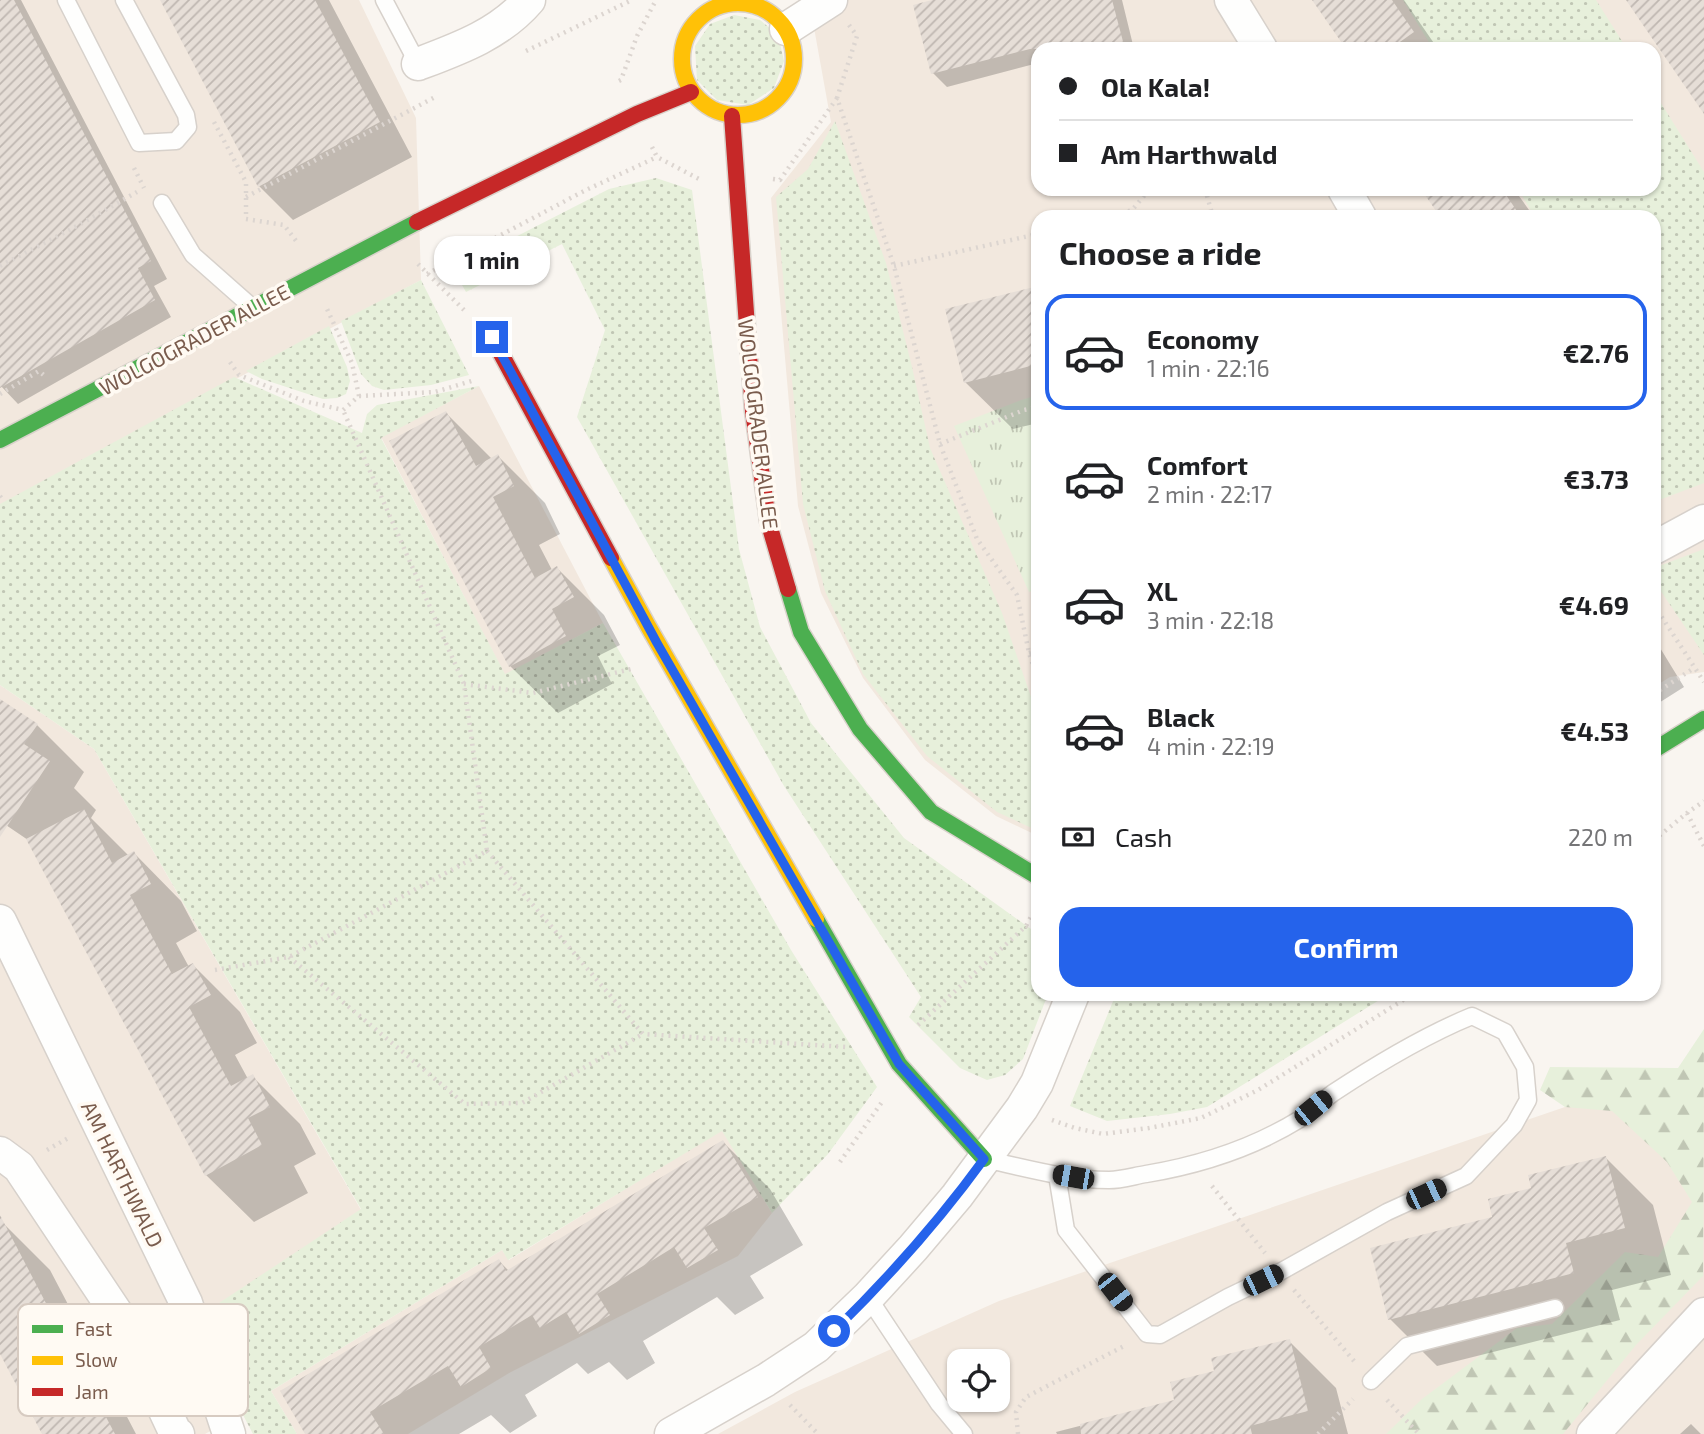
<!DOCTYPE html>
<html lang="en">
<head>
<meta charset="utf-8">
<style>
	:root { --surface:#fff; --page:#f2f2f2; --text:#202124; --muted:#757577; --line:#e0e0e0; --accent:#2563eb }
	body { margin:0; font-family:"Exo 2",sans-serif; background:var(--page); color:var(--text); height:100vh; display:flex; flex-direction:column; font-size:26px; white-space:nowrap }
	* { box-sizing:border-box; margin:0 }
	p { font-size:23px; color:var(--muted) }
	.icon { flex:none; width:38px; height:38px; fill:none; stroke:currentColor; stroke-width:2; stroke-linecap:round; stroke-linejoin:round }
	.map { position:relative; flex:1; overflow:hidden }
	.details { position:absolute; left:1031px; top:210px; width:630px; height:791px; display:flex; flex-direction:column; background:var(--surface); border-radius:21px; box-shadow:0 2px 5px #0004 }
	.details>* { flex:none }
	.banner { position:absolute; left:1031px; top:42px; width:630px; height:154px; border-radius:21px; box-shadow:0 2px 5px #0004; display:grid; align-content:center; height:154px; padding:0 28px; background:var(--surface) }
	.fabs { position:absolute; left:947px; top:1349px; display:grid; gap:14px }
	.fabs a { display:grid; place-items:center; width:63px; height:63px; border-radius:14px; background:var(--surface); box-shadow:0 2px 5px #0004; font-size:35px }
	.end { position:absolute; width:32px; height:32px; margin:-16px; border:9px solid #2563eb; background:#fff; box-shadow:0 0 0 4px #fff }
	.from { border-radius:50% }
	.bubble { position:absolute; height:49px; border-radius:21px; background:var(--surface); box-shadow:0 2px 5px #0004; font-size:23px; font-weight:700; line-height:49px; text-align:center }
	.car { position:absolute; width:21px; height:42px; margin:-21px -10px; border-radius:9px; box-shadow:0 0 5px 2px #0007; background:linear-gradient(#222 24%,#8ab4d8 0 40%,#222 0 76%,#8ab4d8 0 86%,#222 0) }
	.banner b { display:flex; align-items:center; gap:24px; height:66px; font-size:26px }
	.banner b+b { border-top:2px solid var(--line) }
	.banner i { width:18px; height:18px; background:var(--text) }
	ul { padding:0; list-style:none }
	li { display:flex; align-items:center; gap:21px; height:116px; margin:0 14px 10px; padding:0 14px; border:4px solid transparent; border-radius:21px }
	li div { flex:1 }
	li b { display:block; font-size:26px }
	li em { font-style:normal; font-weight:700 }
	li.on { border-color:var(--accent) }
	li>.icon { width:63px; height:63px; stroke-width:1.5 }
	h2 { padding:0 28px; font-size:32px; line-height:84px }
	.pay { display:flex; align-items:center; gap:18px; height:77px; padding:0 28px; font-size:26px }
	.pay p { margin-inline-start:auto }
	.cta { display:flex; gap:14px; margin-top:auto; padding:14px 28px }
	.cta a { flex:1; height:80px; border-radius:21px; background:var(--accent); color:#fff; font-size:28px; font-weight:700; line-height:80px; text-align:center }
	.map>svg:first-child { display:block }
	.residential { fill:#f2e8de; fill-rule:evenodd }
	.grass { fill:url(#grass-dots) }
	.forest { fill:url(#forest-firs) }
	.park { fill:url(#park-tufts) }
	.shadow { fill:#0003 }
	.building { fill:url(#building-hatch) }
	.lines { fill:none; stroke-linecap:round; stroke-linejoin:round }
	.lane-casing { stroke:#d7d1cb; stroke-width:19 }
	.street-casing { stroke:#d7d1cb; stroke-width:35 }
	.fast-casing { stroke:#d9d2cb; stroke-width:19 }
	.slow-casing { stroke:#d9d2cb; stroke-width:19 }
	.jam-casing { stroke:#d9d2cb; stroke-width:19 }
	.path { stroke:#dcd5d0; stroke-width:4.5; stroke-dasharray:2 5; stroke-linecap:butt }
	.lane { stroke:#fefefd; stroke-width:16 }
	.street { stroke:#fefefd; stroke-width:32 }
	.fast { stroke:#4caf50; stroke-width:16 }
	.slow { stroke:#ffc107; stroke-width:16 }
	.jam { stroke:#c62828; stroke-width:16 }
	.route { stroke:#2563eb; stroke-width:9 }
	.labels { text-anchor:middle; dominant-baseline:central; stroke-width:7; stroke-linejoin:round; paint-order:stroke }
	.street-label { font-size:21px; fill:#7a5c4d; stroke:#fffaf3 }
	.key { fill:#fffaf3; stroke:#d7cbc1; stroke-width:2 }
	.key-label { font-size:19px; fill:#7a5c4d }
</style>
</head>
<body>
<div class="map">
<svg width="1704" height="1434" viewBox="0 0 1704 1434">
	<defs>
		<pattern id="grass-dots" width="8" height="8" patternUnits="userSpaceOnUse" patternTransform="scale(1.75)"><rect width="8" height="8" fill="#e7f0db"/><path d="M2 2h.1M6 6h.1" fill="none" stroke="#c0c6b4" stroke-width="1.8" stroke-linecap="round"/></pattern>
		<pattern id="forest-firs" width="22" height="20" patternUnits="userSpaceOnUse" patternTransform="scale(1.75)"><rect width="22" height="20" fill="#e7f0db"/><path d="M5 1l3.5 6h-7zM16 11l3.5 6h-7z" fill="#c0c6b4"/></pattern>
		<pattern id="park-tufts" width="24" height="20" patternUnits="userSpaceOnUse" patternTransform="scale(1.75)"><rect width="24" height="20" fill="#e7f0db"/><path d="M3 7l-1-3M5 7V3M7 7l1-3M15 17l-1-3M17 17v-4M19 17l1-3" fill="none" stroke="#c0c6b4"/></pattern>
		<pattern id="building-hatch" width="6" height="6" patternUnits="userSpaceOnUse" patternTransform="scale(1.75)"><rect width="6" height="6" fill="#e6ded7"/><path d="M-1 1l2-2M0 6l6-6M5 7l2-2" fill="none" stroke="#bfb7b1"/></pattern>
	</defs>
	<rect width="100%" height="100%" fill="#f9f5f0"/>
	<!-- residential -->
	<path class="residential" d="M 0,0 L 359,0 L 416,118 L 421,280 L 0,505 Z
		M 809,0 L 1704,0 L 1704,672 L 1670,677 L 1654,687 L 1654,217 L 1038,217 L 1038,836 L 996,816 L 925,760 L 863,678 L 821,593 L 798,506 L 771,198 L 831,122 ZM 1038,49 L 1654,49 L 1654,189 L 1038,189 Z
		M 479,386 L 603,623 L 505,675 L 381,437 Z
		M 0,685 L 94,749 L 361,1210 L 214,1307 L 242,1413 L 205,1434 L 0,1434 Z
		M 1704,1063 L 1704,1434 L 718,1434 L 795,1392 L 999,1301 L 1565,1107 ZM 959,1362 L 998,1362 L 998,1400 L 959,1400 Z
		M 722,1130 L 772,1213 L 738,1256 L 511,1372 L 408,1434 L 297,1434 L 271,1391 L 502,1250 L 509,1260 Z"/>
	<!-- grass -->
	<path class="grass" d="M 1403,0 L 1596,0 L 1627,49 L 1433,49 Z
		M 734,15 L 760,20 L 778,35 L 784,61 L 774,88 L 748,105 L 717,100 L 697,80 L 695,46 L 710,24 Z
		M 1654,92 L 1704,172 L 1704,483 L 1654,502 L 1654,217 L 1535,217 L 1518,189 L 1654,189 Z
		M 835,121 L 886,263 L 912,367 L 930,448 L 1002,613 L 1038,717 L 1038,831 L 997,812 L 927,756 L 863,674 L 825,591 L 803,504 L 776,197 L 808,169 Z
		M 656,178 L 692,190 L 739,549 L 760,627 L 811,723 L 904,838 L 1038,934 L 1038,994 L 1048,994 L 1023,1059 L 1005,1075 L 987,1080 L 960,1068 L 909,1017 L 921,997 L 784,786 L 577,417 L 605,330 L 562,244 L 466,292 L 453,269 L 609,189 Z
		M 421,280 L 469,375 L 431,385 L 384,390 L 372,386 L 361,374 L 341,321 Z
		M 329,326 L 347,367 L 350,381 L 346,394 L 337,398 L 323,399 L 262,379 L 246,371 Z
		M 234,377 L 362,433 L 367,414 L 377,405 L 479,386 L 381,438 L 505,674 L 603,623 L 791,950 L 877,1087 L 828,1154 L 772,1213 L 722,1131 L 508,1260 L 502,1250 L 271,1391 L 297,1434 L 253,1434 L 242,1413 L 213,1307 L 361,1209 L 94,749 L 0,685 L 0,504 Z
		M 1704,549 L 1704,655 L 1654,581 L 1654,568 Z
		M 1116,994 L 1389,994 L 1207,1107 L 1170,1114 L 1107,1121 L 1070,1106 Z"/>
	<!-- forest -->
	<path class="forest" d="M 1704,1029 L 1703,1276 L 1636,1345 L 1563,1434 L 1386,1434 L 1422,1399 L 1517,1328 L 1552,1324 L 1625,1252 L 1658,1257 L 1692,1202 L 1667,1162 L 1612,1111 L 1565,1107 L 1540,1090 L 1550,1067 L 1678,1068 Z"/>
	<!-- park -->
	<path class="park" d="M 1038,395 L 1038,589 L 1029,592 L 954,426 L 1021,400 Z"/>
	<!-- shadow -->
	<path class="shadow" d="M 0,0 L 21,0 L 167,279 L 154,286 L 171,317 L 18,404 L 0,385 Z
		M 162,0 L 329,0 L 412,157 L 293,220 L 259,186 Z
		M 939,0 L 1122,0 L 1134,49 L 1038,49 L 1038,63 L 947,87 L 933,73 Z
		M 1314,0 L 1404,0 L 1438,49 L 1348,49 Z
		M 1188,44 L 1193,49 L 1170,49 Z
		M 1423,189 L 1514,189 L 1534,217 L 1443,217 Z
		M 1038,288 L 1038,423 L 1013,429 L 965,382 Z
		M 446,413 L 492,459 L 498,456 L 545,503 L 560,534 L 539,545 L 552,570 L 557,568 L 604,615 L 620,645 L 598,656 L 612,684 L 558,713 L 510,666 Z
		M 1654,638 L 1684,687 L 1654,706 Z
		M 0,722 L 37,725 L 84,772 L 74,788 L 96,810 L 91,818 L 129,856 L 134,853 L 181,901 L 197,931 L 176,943 L 189,967 L 193,965 L 240,1012 L 257,1043 L 235,1055 L 248,1079 L 252,1076 L 300,1124 L 316,1154 L 294,1166 L 308,1193 L 254,1222 L 206,1175 L 28,840 L 0,821 Z
		M 723,1142 L 770,1189 L 803,1245 L 750,1276 L 764,1298 L 735,1315 L 717,1297 L 643,1341 L 655,1363 L 627,1380 L 609,1362 L 588,1374 L 577,1363 L 525,1395 L 537,1416 L 510,1433 L 491,1415 L 459,1434 L 307,1434 L 499,1261 L 509,1271 Z
		M 1606,1158 L 1653,1205 L 1671,1275 L 1612,1290 L 1620,1320 L 1437,1366 L 1390,1319 L 1533,1189 Z
		M 3,1223 L 50,1270 L 136,1434 L 44,1434 L 0,1351 L 0,1224 Z
		M 1289,1341 L 1336,1388 L 1348,1434 L 1057,1434 L 1056,1432 L 1177,1401 L 1216,1372 Z
		M 1691,1424 L 1701,1434 L 1680,1434 Z"/>
	<!-- building -->
	<path class="building" d="M 0,0 L 14,0 L 151,261 L 138,268 L 155,300 L 0,388 Z
		M 160,0 L 315,0 L 380,122 L 258,187 Z
		M 932,0 L 1112,0 L 1125,49 L 1030,49 L 931,74 L 913,5 Z
		M 1312,0 L 1392,0 L 1414,32 L 1390,49 L 1346,49 Z
		M 1626,0 L 1704,0 L 1704,114 L 1645,28 Z
		M 1421,189 L 1502,189 L 1521,217 L 1440,217 Z
		M 1038,286 L 1038,364 L 964,383 L 945,309 Z
		M 446,411 L 476,466 L 498,454 L 514,486 L 493,497 L 535,578 L 557,566 L 574,597 L 552,609 L 566,636 L 509,667 L 389,441 Z
		M 0,699 L 38,724 L 24,744 L 50,761 L 0,837 Z
		M 84,809 L 112,863 L 134,851 L 151,884 L 130,895 L 172,974 L 193,963 L 211,995 L 189,1007 L 231,1086 L 253,1074 L 270,1107 L 248,1118 L 262,1145 L 205,1176 L 26,839 Z
		M 723,1140 L 758,1197 L 704,1228 L 718,1250 L 687,1268 L 674,1247 L 648,1263 L 597,1294 L 610,1315 L 579,1334 L 566,1312 L 540,1328 L 532,1315 L 479,1347 L 491,1368 L 461,1387 L 448,1366 L 370,1412 L 384,1434 L 305,1434 L 280,1391 L 499,1259 L 506,1271 Z
		M 1606,1156 L 1625,1228 L 1566,1243 L 1574,1273 L 1388,1320 L 1370,1248 L 1492,1217 L 1488,1199 L 1531,1188 L 1528,1175 Z
		M 0,1215 L 74,1357 L 115,1434 L 42,1434 L 0,1354 Z
		M 1290,1339 L 1308,1411 L 1250,1426 L 1252,1434 L 1081,1434 L 1080,1424 L 1174,1400 L 1170,1382 L 1214,1371 L 1211,1358 Z"/>
	<g class="lines">
		<!-- lane casing -->
		<g class="lane-casing">
			<path id="lane" d="M 66,0 L 139,143 L 176,141 L 188,127 L 186,115 L 124,0
				M 384,0 L 418,64
				M 162,203 L 193,255 L 253,308
				M 984,1159 C 1025,1168 1067,1180 1109,1180 C 1121,1180 1134,1176 1146,1174 C 1200,1165 1253,1148 1300,1119 C 1311,1112 1322,1101 1333,1093 C 1377,1064 1423,1036 1472,1016 L 1505,1032 L 1525,1067 L 1528,1100 L 1514,1125 L 1466,1176 L 1387,1212 L 1280,1272 L 1228,1297 L 1160,1335 L 1147,1334 L 1066,1230 L 1057,1175
				M 868,1297 L 939,1404 L 964,1434
				M 1371,1381 L 1407,1346 L 1555,1308"/>
		</g>
		<!-- street casing -->
		<g class="street-casing">
			<path id="street" d="M 1231,0 L 1261,49
				M 786,29 L 831,0
				M 418,64 C 458,49 500,34 529,0
				M 1344,189 L 1360,217
				M 1654,548 L 1704,521
				M 0,921 L 186,1303 L 229,1434
				M 0,1153 L 19,1167 L 125,1326 L 175,1432 L 178,1434
				M 671,1434 L 766,1380 L 816,1347 L 868,1297 L 913,1248 L 957,1196 L 1022,1108 L 1037,1083 L 1073,994
				M 1593,1434 L 1704,1314"/>
		</g>
		<!-- fast casing -->
		<g class="fast-casing">
			<path id="fast" d="M 0,440 L 417,222
				M 788,589 L 801,632 L 860,729 L 931,812 L 1038,877
				M 1654,750 L 1704,719
				M 816,919 L 899,1064 L 984,1159"/>
		</g>
		<!-- slow casing -->
		<g class="slow-casing">
			<path id="slow" d="M682 59a56 56 0 1 1 112 0a56 56 0 1 1-112 0Z
				M 611,558 L 648,626 L 816,919"/>
		</g>
		<!-- jam casing -->
		<g class="jam-casing">
			<path id="jam" d="M 732,116 L 753,411 L 768,521 L 788,589
				M 417,222 L 637,114 L 691,92
				M 492,337 L 611,558"/>
		</g>
		<!-- path -->
		<path class="path" d="M 849,25 L 857,36 L 837,98 L 894,266 L 940,444 L 977,539 L 1017,595 L 1029,653 L 1038,679
			M 526,51 L 632,0
			M 619,81 L 621,80 L 637,36 L 656,0
			M 214,122 L 246,182 L 246,219 L 284,225 L 297,242
			M 652,147 L 657,157 L 699,179
			M 134,168 L 144,188
			M 773,179 L 780,180 L 837,98
			M 1205,189 L 1213,217
			M 246,197 L 437,96
			M 1108,217 L 1132,210 L 1150,189
			M 418,264 L 466,312
			M 0,266 L 77,226 L 137,192
			M 894,266 L 1038,234
			M 427,274 L 586,190 L 657,157
			M 230,362 L 239,375 L 304,401 L 343,410 L 359,396 L 352,363 L 327,309
			M 0,394 L 39,371 L 46,377
			M 359,396 L 435,392 L 475,380
			M 940,444 L 1024,410 L 1038,407
			M 0,496 L 2,499 L 0,500
			M 1654,605 L 1704,682
			M 1029,653 L 1038,650
			M 464,684 L 533,693 L 631,669
			M 1654,694 L 1694,668
			M 1687,813 L 1704,846
			M 1654,840 L 1687,813 L 1704,801
			M 487,851 L 643,1034 L 846,1047
			M 1026,926 L 1038,932
			M 289,957 L 465,1104 L 522,1103 L 643,1034
			M 215,970 L 289,957 L 487,851 L 464,684 L 343,410
			M 918,1025 L 1026,926 L 1034,911
			M 1052,1120 L 1075,1128 L 1103,1134 L 1149,1128 L 1201,1118 L 1258,1090 L 1413,994
			M 47,1150 L 70,1137
			M 840,1162 L 884,1099
			M 1212,1186 L 1265,1253
			M 1294,1290 L 1354,1361
			M 1387,1400 L 1419,1434
			M 790,1405 L 818,1434
			M 1018,1434 L 1016,1412 L 1026,1397 L 1124,1346
			M 1318,1434 L 1353,1399"/>
		<!-- lane -->
		<use href="#lane" class="lane"/>
		<!-- street -->
		<use href="#street" class="street"/>
		<!-- fast -->
		<use href="#fast" class="fast"/>
		<!-- slow -->
		<use href="#slow" class="slow"/>
		<!-- jam -->
		<use href="#jam" class="jam"/>
	</g>
	<g class="lines">
		<!-- route -->
		<path class="route" d="M 492,337 L 657,643 L 899,1064 L 984,1159 C 939,1221 888,1278 834,1331"/>
	</g>
	<g class="labels">
		<!-- street labels -->
		<g class="street-label">
			<text transform="translate(194 339) rotate(-28)">WOLGOGRADER ALLEE</text>
			<text transform="translate(759 424) rotate(83)">WOLGOGRADER ALLEE</text>
			<text transform="translate(123 1174) rotate(64)">AM HARTHWALD</text>
		</g>
	</g>
	<!-- legend -->
	<rect x="18" y="1304" width="230" height="112" rx="10" class="key"/>
	<rect x="32" y="1325" width="31" height="8" fill="#4caf50"/>
	<rect x="32" y="1356" width="31" height="9" fill="#ffc107"/>
	<rect x="32" y="1388" width="31" height="8" fill="#c62828"/>
	<g class="key-label">
		<text x="75" y="1336">Fast</text>
		<text x="75" y="1367">Slow</text>
		<text x="75" y="1399">Jam</text>
	</g>
</svg>
<div class="fabs">
<a><svg class="icon" aria-label="locate" viewBox="0 0 24 24"><circle cx="12" cy="12" r="6"/><path d="M12 2v4M12 18v4M2 12h4M18 12h4"/></svg></a>
</div>
<i class="end from" style="left:834px;top:1331px"></i>
<i class="end" style="left:492px;top:337px"></i>
<div class="bubble" style="left:434px;top:236px;width:116px">1 min</div>
<i class="car" style="left:1313px;top:1108px;rotate:51deg"></i>
<i class="car" style="left:1073px;top:1177px;rotate:280deg"></i>
<i class="car" style="left:1426px;top:1194px;rotate:65deg"></i>
<i class="car" style="left:1263px;top:1280px;rotate:64deg"></i>
<i class="car" style="left:1115px;top:1292px;rotate:142deg"></i>
<div class="banner">
<b><i class="from"></i>Ola Kala!</b>
<b><i></i>Am Harthwald</b>
</div>
<section class="details">
<h2>Choose a ride</h2>
<ul>
<li class="on"><svg class="icon" aria-label="car" viewBox="0 0 24 24"><path d="M5 17H2v-5l4-1 3-4h7l3 4 3 1v5h-3M9 17h6M6 11h13"/><circle cx="7" cy="17" r="2"/><circle cx="17" cy="17" r="2"/></svg><div><b>Economy</b><p>1 min · 22:16</p></div><em>€2.76</em></li>
<li><svg class="icon" aria-label="car" viewBox="0 0 24 24"><path d="M5 17H2v-5l4-1 3-4h7l3 4 3 1v5h-3M9 17h6M6 11h13"/><circle cx="7" cy="17" r="2"/><circle cx="17" cy="17" r="2"/></svg><div><b>Comfort</b><p>2 min · 22:17</p></div><em>€3.73</em></li>
<li><svg class="icon" aria-label="car" viewBox="0 0 24 24"><path d="M5 17H2v-5l4-1 3-4h7l3 4 3 1v5h-3M9 17h6M6 11h13"/><circle cx="7" cy="17" r="2"/><circle cx="17" cy="17" r="2"/></svg><div><b>XL</b><p>3 min · 22:18</p></div><em>€4.69</em></li>
<li><svg class="icon" aria-label="car" viewBox="0 0 24 24"><path d="M5 17H2v-5l4-1 3-4h7l3 4 3 1v5h-3M9 17h6M6 11h13"/><circle cx="7" cy="17" r="2"/><circle cx="17" cy="17" r="2"/></svg><div><b>Black</b><p>4 min · 22:19</p></div><em>€4.53</em></li>
</ul>
<div class="pay"><svg class="icon" aria-label="cash" viewBox="0 0 24 24"><path d="M3 7h18v10H3z"/><circle cx="12" cy="12" r="2"/></svg>Cash<p>220 m</p></div>
<div class="cta"><a>Confirm</a></div>
</section>
</div>
</body>
</html>
